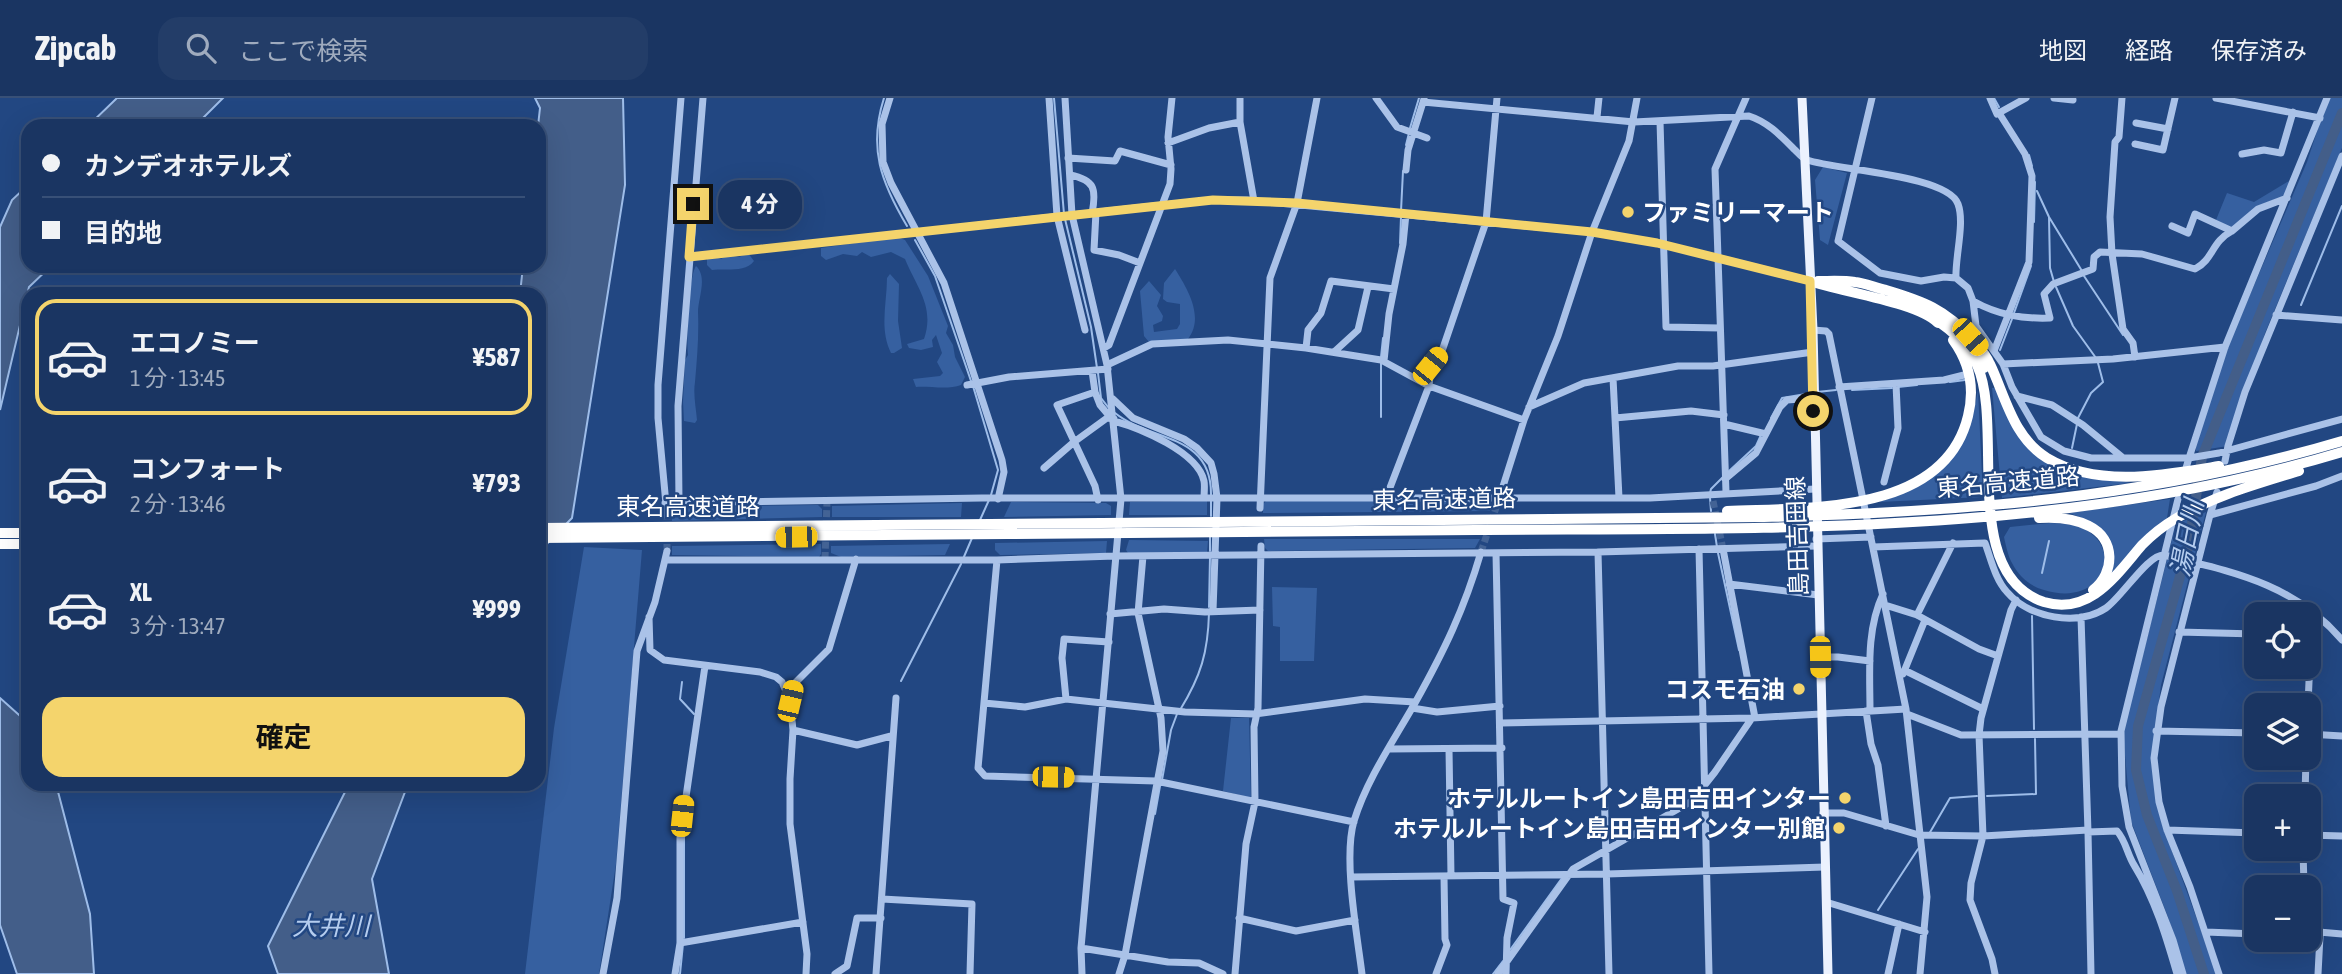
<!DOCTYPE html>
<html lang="ja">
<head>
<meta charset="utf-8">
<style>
	:root { --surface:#1a3562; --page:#233d68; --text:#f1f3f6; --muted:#9fabbe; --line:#385077; --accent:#f4d46c }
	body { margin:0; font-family:"Asap Condensed","Noto Sans JP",sans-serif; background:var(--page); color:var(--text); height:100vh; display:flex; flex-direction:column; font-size:26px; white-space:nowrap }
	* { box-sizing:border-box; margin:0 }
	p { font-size:23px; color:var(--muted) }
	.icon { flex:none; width:38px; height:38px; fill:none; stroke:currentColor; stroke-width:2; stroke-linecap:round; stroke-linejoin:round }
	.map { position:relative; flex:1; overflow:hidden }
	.side { position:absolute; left:21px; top:189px; width:525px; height:504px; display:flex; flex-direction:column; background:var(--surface); border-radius:21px; box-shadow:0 7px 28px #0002,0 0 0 2px var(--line) }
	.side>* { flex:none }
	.guide { position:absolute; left:21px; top:21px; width:525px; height:154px; border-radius:21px; box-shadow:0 7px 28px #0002,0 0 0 2px var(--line); display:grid; align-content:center; height:154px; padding:0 21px; background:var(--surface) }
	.tools { position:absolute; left:2244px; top:504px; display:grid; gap:14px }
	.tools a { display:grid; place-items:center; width:77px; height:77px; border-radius:14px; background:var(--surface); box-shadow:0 7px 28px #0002,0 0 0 2px var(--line); font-size:35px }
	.end { position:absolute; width:32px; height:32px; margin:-16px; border:9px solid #f4d46c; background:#111; box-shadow:0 0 0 4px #111 }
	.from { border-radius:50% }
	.bubble { position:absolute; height:49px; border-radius:21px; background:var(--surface); box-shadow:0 7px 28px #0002,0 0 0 2px var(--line); font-size:23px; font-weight:700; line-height:49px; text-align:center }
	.car { position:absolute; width:21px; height:42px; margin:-21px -10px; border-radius:9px; box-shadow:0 0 5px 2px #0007; background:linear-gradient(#f5c518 24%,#345 0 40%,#f5c518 0 76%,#345 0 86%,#f5c518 0) }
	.guide b { display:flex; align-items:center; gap:24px; height:66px; font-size:26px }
	.guide b+b { border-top:2px solid var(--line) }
	.guide i { width:18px; height:18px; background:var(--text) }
	ul { padding:12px 0 0; list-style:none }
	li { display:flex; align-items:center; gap:21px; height:116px; margin:0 14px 10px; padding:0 7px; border:4px solid transparent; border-radius:21px }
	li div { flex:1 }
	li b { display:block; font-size:26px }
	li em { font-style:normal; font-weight:700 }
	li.active { border-color:var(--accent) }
	li>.icon { width:63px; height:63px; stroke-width:1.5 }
	.action { display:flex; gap:14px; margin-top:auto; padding:14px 21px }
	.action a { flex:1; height:80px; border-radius:21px; background:var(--accent); color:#111; font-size:28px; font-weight:700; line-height:80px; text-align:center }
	header { display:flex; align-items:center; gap:42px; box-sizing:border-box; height:98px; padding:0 35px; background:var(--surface); border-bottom:2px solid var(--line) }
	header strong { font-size:33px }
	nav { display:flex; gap:38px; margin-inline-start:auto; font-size:24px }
	.search { width:490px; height:63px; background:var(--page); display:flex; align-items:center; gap:18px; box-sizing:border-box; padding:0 24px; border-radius:21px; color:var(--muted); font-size:26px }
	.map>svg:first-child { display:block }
	.green { fill:#3660a0 }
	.water { fill:#435e89; stroke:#9ebde9; stroke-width:2 }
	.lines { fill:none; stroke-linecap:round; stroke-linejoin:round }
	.stream { stroke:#9ebde9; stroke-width:2 }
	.river { stroke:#435e89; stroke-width:10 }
	.minor-tunnel { stroke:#436395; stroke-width:7; stroke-dasharray:7 3.5; stroke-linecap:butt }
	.minor { stroke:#aac2e8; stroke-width:7 }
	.major { stroke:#ecf2fe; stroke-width:9 }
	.highway { stroke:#fff; stroke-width:10 }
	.route { stroke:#f4d46c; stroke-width:9 }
	.poi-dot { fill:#f4d46c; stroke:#224782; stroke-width:2.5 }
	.labels { text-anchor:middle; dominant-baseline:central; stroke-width:5; stroke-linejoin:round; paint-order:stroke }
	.poi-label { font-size:24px; font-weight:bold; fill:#fff; stroke:#224782; text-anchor:end }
	.street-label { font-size:24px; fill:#fff; stroke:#224782 }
	.water-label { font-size:26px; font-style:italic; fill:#b5cdef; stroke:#224782 }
</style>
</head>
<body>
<header>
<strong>Zipcab</strong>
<div class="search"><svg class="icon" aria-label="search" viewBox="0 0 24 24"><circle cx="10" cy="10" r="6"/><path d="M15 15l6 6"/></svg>ここで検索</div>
<nav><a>地図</a><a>経路</a><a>保存済み</a></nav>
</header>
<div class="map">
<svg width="2342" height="876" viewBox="0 0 2342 876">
	<rect width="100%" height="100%" fill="#224782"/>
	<!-- green -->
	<path class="green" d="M 2328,0 L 2342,0 L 2342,50 L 2265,235 L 2228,348 L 2196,353 L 2196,337 L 2228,248 L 2307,64 Z
		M 1823,69 L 1847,75 L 1828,147 L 1820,142 L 1815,82 Z
		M 2289,83 L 2284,98 L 2265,105 L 2233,131 L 2216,122 L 2227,95 L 2254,104 Z
		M 897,139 L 905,142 L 928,178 L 948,228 L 946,235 L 953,247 L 955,259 L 965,279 L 961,287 C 948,292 930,288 916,289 L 913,281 L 940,278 L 943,275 L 937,264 L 942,255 L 936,237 L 932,242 L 933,249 L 921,252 L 909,250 L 907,246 L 924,241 C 935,209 917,190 905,161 L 891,154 L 871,159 L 862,154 L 857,158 L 843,156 L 826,162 L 821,158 L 821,150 Z
		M 748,155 L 754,163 C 745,175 726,170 712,172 L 707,167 L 707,161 L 713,158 L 721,161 L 728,157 L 739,159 Z
		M 696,168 C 708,179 698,200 698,214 C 699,238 697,261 695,284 C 693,296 696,310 697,322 L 695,325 L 684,323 L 683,304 L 685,262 L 688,257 C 686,243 689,177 696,168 Z
		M 1175,171 C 1187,190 1205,219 1188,241 L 1149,244 L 1144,238 L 1140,193 L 1149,183 L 1161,197 L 1157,208 L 1163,218 L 1162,223 L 1153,227 L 1154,234 L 1177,231 L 1180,226 L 1180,206 L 1167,204 L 1163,201 L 1164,185 Z
		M 890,176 L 899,186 L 898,223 L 902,250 L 894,255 L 891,255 C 879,231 887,205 887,180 Z
		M 1992,290 L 1996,290 L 2015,331 L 2074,375 L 2130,385 L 2002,400 Z
		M 1978,292 L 1983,399 L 1879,404 C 1938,386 1968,351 1978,292 Z
		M 2170,401 L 2167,420 L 2110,478 C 2113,468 2111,462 2107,451 C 2099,426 2092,424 2069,415 Z
		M 1207,403 L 1207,417 L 1129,417 L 1130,404 Z
		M 1266,403 L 1487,403 L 1491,407 L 1490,413 L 1263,415 L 1263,406 Z
		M 1011,404 L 1106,405 L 1111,408 L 1111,417 L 1004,419 Z
		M 962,405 L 961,419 L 832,419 L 832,408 Z
		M 818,407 L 822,411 L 822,419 L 672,423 L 671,414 L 675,409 Z
		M 2206,414 L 2161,587 L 2151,663 L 2162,726 L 2217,876 L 2186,876 L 2168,819 L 2131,723 L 2123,635 L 2176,426 Z
		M 2050,425 C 2059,425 2068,426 2077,428 C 2127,445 2105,511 2044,492 C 2030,488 2019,479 2012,465 C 2008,458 2006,448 2004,439 L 2010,429 Z
		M 1264,441 L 1480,441 L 1475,450 L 1268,453 L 1265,450 Z
		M 1129,442 L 1208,443 L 1207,454 L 1128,455 L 1126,452 Z
		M 1107,443 L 1106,455 L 1000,457 L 995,452 L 995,445 Z
		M 821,446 L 821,456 L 819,459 L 672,457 L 672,448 Z
		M 950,446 L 945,457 L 841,459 L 831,455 L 831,448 Z
		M 584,449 L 642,452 L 616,766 L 599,876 L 525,876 L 554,630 Z
		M 1272,489 L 1317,490 L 1314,563 L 1280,563 L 1280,529 L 1273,528 Z
		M 1231,620 L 1249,620 L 1251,700 L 1223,693 Z"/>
	<!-- water -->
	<path class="water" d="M 117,0 L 223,0 L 195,28 L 88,28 Z
		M 535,0 L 623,0 L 625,87 L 572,420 L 539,454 L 539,196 L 520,196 L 523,168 L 539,168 L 538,28 L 540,10 Z
		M 28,87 L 28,168 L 51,168 L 29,189 L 0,312 L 0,129 L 12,102 Z
		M 0,600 L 28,625 L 28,686 L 56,686 L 90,816 L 94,876 L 17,876 L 0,827 Z
		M 349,686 L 408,686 L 372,781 L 389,876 L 278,876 L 268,848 Z"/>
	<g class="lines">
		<!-- stream -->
		<path class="stream" d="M 884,0 C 868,50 881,84 907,128
			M 1054,0 L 1064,116
			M 1994,0 L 1999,9
			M 1410,30 L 1419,0
			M 1406,47 L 1409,35
			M 2029,57 L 2032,68
			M 2037,93 L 2049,119 L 2082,173
			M 1401,113 L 1403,73
			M 2049,119 L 2050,170 L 2054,184
			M 1065,121 L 1091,229 L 1097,270
			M 2034,124 L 2035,84
			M 915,142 L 935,178 L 971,283
			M 1400,145 L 1401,119
			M 2084,178 L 2123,237
			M 2056,189 L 2073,228 L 2096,260
			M 2301,207 L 2342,108
			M 2014,215 L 2031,168
			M 2000,252 L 2012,221
			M 1381,259 L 1383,240
			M 1098,275 L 1101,300 L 1108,309
			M 1950,284 L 1965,282
			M 973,288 L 998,372 L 991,397
			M 1898,289 L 1917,287
			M 1852,292 L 1892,290
			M 1817,294 L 1836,292
			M 1115,315 C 1151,344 1212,335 1211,397
			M 1381,319 L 1381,264
			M 1771,320 L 1782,300 L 1812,295
			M 2078,320 L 2091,295 L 2103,284 L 2098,265
			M 2072,350 L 2077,326
			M 1728,374 L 1756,348 L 1761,337
			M 1710,395 L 1711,391 L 1724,378
			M 1710,400 L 1711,413
			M 1211,418 L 1211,403
			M 980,422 L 989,402
			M 1715,436 L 1717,449
			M 1210,453 L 1210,438
			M 1718,455 L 1739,552
			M 963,461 L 972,440
			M 2042,475 L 2049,443
			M 1209,509 L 1210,459
			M 2032,518 L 2034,631
			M 901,583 L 961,466
			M 682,584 L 680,601 L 694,616
			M 1180,612 C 1201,578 1208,554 1209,515
			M 1162,682 L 1171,632 L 1177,616
			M 1987,698 L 2036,696 L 2035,641
			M 1155,716 L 1160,688
			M 1929,736 L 1950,700 L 1977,698
			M 1878,812 L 1918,751
			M 684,840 L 684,737
			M 1510,852 L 1562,780
			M 680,876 L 683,846
			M 1493,876 L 1503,863"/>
		<!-- river -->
		<path class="river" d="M 2204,876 L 2177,793 L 2147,717 L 2136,672 L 2138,628 L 2189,446 L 2202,359 L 2342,15"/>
		<!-- minor-tunnel -->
		<path class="minor-tunnel" d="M 1713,403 L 1723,451
			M 667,453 L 667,417
			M 1481,454 L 1499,401
			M 825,461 L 827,403"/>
		<!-- minor -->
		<path class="minor" d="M 890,0 L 882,26 L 883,64 L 891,85 L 944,185 L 1002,362 L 1004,374 L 998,401
			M 1049,0 L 1057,118 L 1085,232
			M 1065,0 L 1072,117 L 1107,267 L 1121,401 L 1081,850 L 1082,876
			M 1240,0 L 1240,24 L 1254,103
			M 1376,0 L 1397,29 L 1427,40
			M 1872,0 L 1838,143 L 1880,175 L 1921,183 L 1944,179 L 1956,180 L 1968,190 L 1973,203 L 1976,228 L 2003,266 L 2012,289 L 2041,339 L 2064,353 L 2091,360 L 2189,360 L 2186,370
			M 1990,0 L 1997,16 L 2026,0
			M 2054,0 L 2073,2
			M 2122,0 L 2119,39 L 2115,44 L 2110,119 L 2112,156 L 2123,231 L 2133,245 L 2135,259
			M 2216,0 L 2320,20
			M 2327,0 L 2225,249 L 2189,360 L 2219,355 L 2342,321
			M 1423,4 L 1634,24 L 1749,18 C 1768,24 1781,38 1795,52 C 1799,56 1802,60 1807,62 C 1836,72 1948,77 1958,106 C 1965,125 1955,159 1956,180
			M 1597,19 L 1599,0
			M 1660,23 L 1666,229 L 1720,230
			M 2136,25 L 2168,31
			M 1168,45 L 1209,30 L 1240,24
			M 2135,46 L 2163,52 L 2175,0
			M 2242,56 L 2264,52 L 2281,55 L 2293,14
			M 1068,60 L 1115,63 L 1120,53 L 1171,67
			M 1406,72 L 1408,52 L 1424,1
			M 1070,77 C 1094,82 1097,90 1092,115
			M 1096,114 L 1094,152 L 1119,157 L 1140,165
			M 2172,128 L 2188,135 L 2195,116 L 2232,133 L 2258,111 L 2287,100
			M 689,159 L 1163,107 L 1213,102 L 1247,102 L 1592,134 L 1657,145 L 1810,183
			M 1973,203 C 1998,217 2022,221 2050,220 L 2044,196 L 2053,186 L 2093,171 L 2094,159 L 2100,154 L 2142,156 L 2195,171 C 2214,161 2211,144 2232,133
			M 2276,217 L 2342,222
			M 1813,232 L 1826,233 L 1829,236 L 1906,611 L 1927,799 L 1920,876
			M 1104,250 L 1109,247 L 1170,86 L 1171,71 L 1168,39 L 1172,0
			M 1306,250 L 1308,232 L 1321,215 L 1331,183 L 1394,191
			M 1994,253 L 2029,164 L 2032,78 L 2025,56 L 1999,15
			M 1334,254 L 1358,232 L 1368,189
			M 1384,263 L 1389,216 L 1403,146 L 1406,116
			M 2003,266 L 2113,261 L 2225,249
			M 1107,267 L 1152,246 L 1228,242 L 1306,250 L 1381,262 L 1429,288 L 1524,322
			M 1092,273 L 1095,294 L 1057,307 L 1095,388 L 1098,402
			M 1613,280 L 1619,400
			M 967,287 L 1009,279 L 1108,271
			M 1839,289 L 1944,282 L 1964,277
			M 1095,294 L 1100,307 L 1111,320
			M 2017,298 L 2052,307 L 2083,327 L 2122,359
			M 1113,301 L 1133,320 L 1184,341 L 1197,350 L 1211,365 L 1214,376 L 1217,400 L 1213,513
			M 1529,309 L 1584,285 L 1678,268 L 1713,268 L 1813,254
			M 1615,320 L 1691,313 L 1724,317
			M 1114,323 C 1140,330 1198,354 1204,383 C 1205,388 1204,395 1204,400
			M 1724,326 L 1766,336
			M 2225,363 L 2228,348 L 2245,294 L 2342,58
			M 1044,370 L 1074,344 L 1107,320 L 1114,321
			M 1725,381 L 1756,355 L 1780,309 L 1787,302 L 1813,300
			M 1884,384 L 1898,330 L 1896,286
			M 1726,394 L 1715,71 L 1746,0
			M 1386,400 L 1429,288 L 1431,268 L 1442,253 L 1486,124 L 1497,0
			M 1499,401 L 1524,322 L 1558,238 L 1592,134 L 1629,43 L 1637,0
			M 2178,401 L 2121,633 L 2122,688 L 2129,729 L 2173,842 L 2183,876
			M 679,404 L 678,308 L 703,0
			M 665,405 L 982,400 L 1650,400 L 1815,391
			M 1260,410 L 1270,180 L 1297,105 L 1317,0
			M 667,417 L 658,320 L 658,287 L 681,0
			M 2210,417 L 2217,394
			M 1816,441 L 1871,439
			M 1873,449 L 1985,445 C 1991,461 1995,481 2007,494 C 2029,520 2078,529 2106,510 C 2122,499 2148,456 2164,457 C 2233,474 2293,485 2342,542
			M 1699,451 L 1709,876
			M 1723,451 L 1755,620
			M 1598,454 L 1609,876
			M 1496,455 L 1503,801 L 1514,805 L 1507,840 L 1506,876
			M 666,462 L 997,462 L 1115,458 L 1598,454 L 1817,448
			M 997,462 L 978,670 L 985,678 L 1156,683 L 1354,724
			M 1729,486 L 1818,497
			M 1885,507 L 1917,517 L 1979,551 L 1998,558
			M 1110,516 L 1164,511 L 1205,514 L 1260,512
			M 1917,517 L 1953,445
			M 649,519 L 650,552 L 664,562 L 760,574 L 776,579 L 782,584 L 790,603
			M 2081,519 L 2088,734 L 2091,876
			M 2179,534 L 2256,536
			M 1820,559 L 1838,559 L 1870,563
			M 1906,573 L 1983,611
			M 1903,576 L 1925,522
			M 1066,601 L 1062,560 L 1064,541 L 1109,544
			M 984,605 L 1025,609 L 1066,601 L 1185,614 L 1255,616 L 1365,601 L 1415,604
			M 2308,607 L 2312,513
			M 1412,610 L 1437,614 L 1500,608
			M 1866,613 L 1871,646 L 1878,667 L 1886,728
			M 1870,613 C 1870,574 1866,532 1883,496
			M 1907,616 L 1961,637 L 2121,636
			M 1501,625 L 1752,620 L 1906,611
			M 793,632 L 857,647 L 891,638
			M 2156,633 L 2256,635
			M 2308,636 L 2342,638
			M 1389,651 L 1502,650
			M 1449,651 L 1451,778
			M 2305,698 L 2306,660
			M 1823,715 L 1844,715 L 1919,737 L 1983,738 L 2088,732
			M 2167,732 L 2256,735
			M 2088,734 L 2117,733 C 2126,743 2127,756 2134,767 C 2155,801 2166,838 2177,876
			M 2308,737 L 2342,738
			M 2303,751 L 2304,789
			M 1351,779 L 1607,776 L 1825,769
			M 882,801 L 972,806 L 970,876
			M 2308,803 L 2320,838 L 2318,876
			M 1826,804 L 1925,834
			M 1239,820 L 1296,833 L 1355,822
			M 2206,834 L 2256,836
			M 2319,834 L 2342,836
			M 2308,837 L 2320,838
			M 680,845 L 803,824
			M 1081,850 L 1168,864 L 1199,865 L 1223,876
			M 603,876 L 617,800 L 637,553 L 655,504 L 667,453
			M 675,876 L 680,845 L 680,740 L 705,568
			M 806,876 L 807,856 L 790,726 L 790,681 L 793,632 L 790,603 L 794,586 L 829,551 L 856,461
			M 835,876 L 847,868 L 857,820 L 881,820
			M 876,876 L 896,600
			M 1119,876 L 1125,857 L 1163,653 L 1161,620 L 1138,515 L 1143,458
			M 1235,876 L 1246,746 L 1255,704 L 1254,629 L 1258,610 L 1261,448
			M 1362,876 C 1357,836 1343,760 1354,723 C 1367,681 1394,642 1415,605 C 1444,553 1464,512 1481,454
			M 1436,876 L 1447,847 L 1445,841 L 1444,778
			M 1498,876 L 1573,771 L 1692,703 L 1715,674 L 1752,620
			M 1888,876 L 1899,826
			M 1995,876 L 1992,861 L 1970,802 L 1971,785 L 1983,738 L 1979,637 L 1981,620 L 2011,512 L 2016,502
			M 2219,876 L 2190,789 L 2167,732 L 2159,704 L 2154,660 L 2161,609 L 2210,417 L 2316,388 L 2342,378"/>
		<!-- major -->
		<path class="major" d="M 1802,0 L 1813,232 L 1828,876"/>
		<!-- highway -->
		<path class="highway" d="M 1810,183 C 1841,194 1917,204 1938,225
			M 1818,183 C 1830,183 1843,182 1855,184 C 1865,185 1876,190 1886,192 C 1923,203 1945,211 1972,241 C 1979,249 1986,256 1990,266 C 2006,300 2013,339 2047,360 C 2097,390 2164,377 2219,368
			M 1934,221 C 1952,232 1968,247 1977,267 C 2005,328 1959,476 2044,504 C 2090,518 2117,476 2142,447 C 2152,437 2163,428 2175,421 C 2213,398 2257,386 2299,373
			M 1970,239 L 1984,270
			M 1727,413 C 1806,409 1944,418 1968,318 C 1975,290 1969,264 1953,242
			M 2039,420 C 2055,419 2074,420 2089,428 C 2116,441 2115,475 2093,492
			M 539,430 L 1764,419 C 1962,414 2151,400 2342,343
			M 0,435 L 28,435
			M 539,440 C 851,437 1164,435 1476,432 C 1766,430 2062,439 2342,354
			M 0,446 L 28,446"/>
	</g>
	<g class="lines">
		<!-- route -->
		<path class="route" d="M 693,106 L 689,159 L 1213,102 L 1297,105 L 1592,134 L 1657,145 L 1810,183 L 1813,313"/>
	</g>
	<!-- markers -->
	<g class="poi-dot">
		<circle cx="1628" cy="114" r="7"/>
		<circle cx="1799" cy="591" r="7"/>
		<circle cx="1845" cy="700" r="7"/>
		<circle cx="1839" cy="730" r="7"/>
	</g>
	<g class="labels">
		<!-- poi labels -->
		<g class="poi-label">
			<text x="1642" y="114" text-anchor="start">ファミリーマート</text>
			<text x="1785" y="591">コスモ石油</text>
			<text x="1831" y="700">ホテルルートイン島田吉田インター</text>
			<text x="1825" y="730">ホテルルートイン島田吉田インター別館</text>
		</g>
		<!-- street labels -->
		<g class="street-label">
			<text transform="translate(2008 384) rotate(-5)">東名高速道路</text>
			<text transform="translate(1444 401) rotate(-1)">東名高速道路</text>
			<text x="688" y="408">東名高速道路</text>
			<text transform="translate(1797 438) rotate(-92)">島田吉田線</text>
		</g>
		<!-- water labels -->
		<g class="water-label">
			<text transform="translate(2187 440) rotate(-79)">湯日川</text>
			<text x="331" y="828">大井川</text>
		</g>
	</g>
</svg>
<div class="tools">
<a><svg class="icon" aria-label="locate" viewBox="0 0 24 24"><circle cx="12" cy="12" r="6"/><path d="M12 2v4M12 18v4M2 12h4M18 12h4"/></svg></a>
<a><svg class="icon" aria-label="layers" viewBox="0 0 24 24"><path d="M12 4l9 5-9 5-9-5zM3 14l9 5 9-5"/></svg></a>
<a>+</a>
<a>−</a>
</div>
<i class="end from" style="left:1813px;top:313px"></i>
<i class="end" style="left:693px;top:106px"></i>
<div class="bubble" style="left:718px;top:82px;width:84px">4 分</div>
<i class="car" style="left:1970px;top:239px;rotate:138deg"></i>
<i class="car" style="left:1430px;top:268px;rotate:39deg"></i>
<i class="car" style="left:796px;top:439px;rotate:269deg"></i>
<i class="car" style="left:1820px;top:559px;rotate:179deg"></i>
<i class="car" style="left:790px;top:603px;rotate:13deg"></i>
<i class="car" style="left:1053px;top:679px;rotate:91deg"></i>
<i class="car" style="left:682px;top:718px;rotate:6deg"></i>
<div class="guide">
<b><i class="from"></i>カンデオホテルズ</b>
<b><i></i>目的地</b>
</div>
<section class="side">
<ul>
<li class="active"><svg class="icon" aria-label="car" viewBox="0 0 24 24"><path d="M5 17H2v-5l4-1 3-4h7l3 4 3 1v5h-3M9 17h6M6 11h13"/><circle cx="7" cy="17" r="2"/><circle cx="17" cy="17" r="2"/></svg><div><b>エコノミー</b><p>1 分 · 13:45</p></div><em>¥587</em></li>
<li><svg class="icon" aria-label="car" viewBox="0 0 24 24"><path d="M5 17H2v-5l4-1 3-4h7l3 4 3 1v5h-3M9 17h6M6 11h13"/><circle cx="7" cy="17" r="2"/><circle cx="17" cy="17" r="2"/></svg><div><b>コンフォート</b><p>2 分 · 13:46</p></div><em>¥793</em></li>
<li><svg class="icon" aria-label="car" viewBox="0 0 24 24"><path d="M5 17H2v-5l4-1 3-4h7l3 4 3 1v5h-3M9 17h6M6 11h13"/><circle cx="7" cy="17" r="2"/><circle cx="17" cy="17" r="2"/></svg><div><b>XL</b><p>3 分 · 13:47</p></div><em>¥999</em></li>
</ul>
<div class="action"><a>確定</a></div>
</section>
</div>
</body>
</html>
